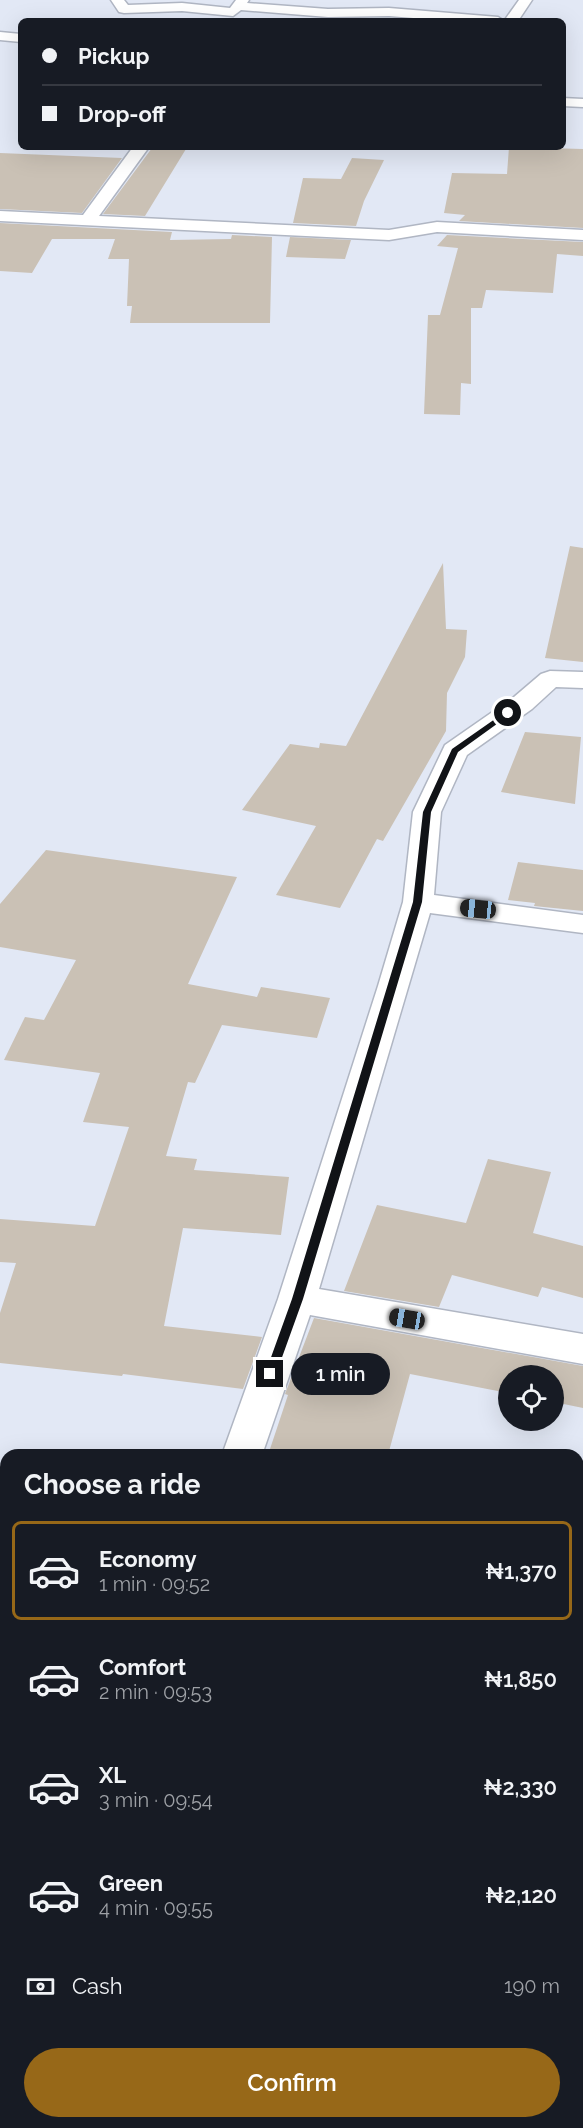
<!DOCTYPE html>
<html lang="en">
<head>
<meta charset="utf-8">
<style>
	:root { --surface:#171b24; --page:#20242c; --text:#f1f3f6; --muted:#9ea1a6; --line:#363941; --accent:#976818 }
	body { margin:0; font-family:Raleway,sans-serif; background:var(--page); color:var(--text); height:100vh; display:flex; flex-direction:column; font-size:22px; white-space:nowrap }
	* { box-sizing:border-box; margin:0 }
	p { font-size:20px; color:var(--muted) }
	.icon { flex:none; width:33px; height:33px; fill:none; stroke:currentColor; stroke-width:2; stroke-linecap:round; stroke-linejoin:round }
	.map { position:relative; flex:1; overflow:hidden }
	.side { position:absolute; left:0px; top:1449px; width:584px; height:680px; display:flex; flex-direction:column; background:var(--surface); border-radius:18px 18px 0 0; box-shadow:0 6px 24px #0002 }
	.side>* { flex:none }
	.hud { position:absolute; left:18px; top:18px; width:548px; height:132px; border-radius:9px; box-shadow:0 6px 24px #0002; display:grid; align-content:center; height:132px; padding:0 24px; background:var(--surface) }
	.tools { position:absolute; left:498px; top:1365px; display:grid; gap:12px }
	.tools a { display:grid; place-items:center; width:66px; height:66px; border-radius:50%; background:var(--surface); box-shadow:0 6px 24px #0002; font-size:30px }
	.end { position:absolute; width:27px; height:27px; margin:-14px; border:8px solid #111317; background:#fff; box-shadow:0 0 0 3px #fff }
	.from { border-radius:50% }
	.bubble { position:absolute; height:42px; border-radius:21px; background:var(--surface); box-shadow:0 6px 24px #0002; font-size:20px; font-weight:600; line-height:42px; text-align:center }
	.car { position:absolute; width:18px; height:36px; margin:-18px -9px; border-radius:8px; box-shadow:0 0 4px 2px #0007; background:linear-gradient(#222 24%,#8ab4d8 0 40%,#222 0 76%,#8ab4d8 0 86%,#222 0) }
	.hud b { display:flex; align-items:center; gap:21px; height:57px; font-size:22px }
	.hud b+b { border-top:2px solid var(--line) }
	.hud i { width:15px; height:15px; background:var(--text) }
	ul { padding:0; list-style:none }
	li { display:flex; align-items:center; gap:18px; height:99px; margin:0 12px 9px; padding:0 12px; border:3px solid transparent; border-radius:9px }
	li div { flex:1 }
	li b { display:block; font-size:22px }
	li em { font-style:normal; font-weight:600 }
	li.active { border-color:var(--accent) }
	li>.icon { width:54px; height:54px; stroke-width:1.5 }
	h2 { padding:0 24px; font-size:27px; line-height:72px }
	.pay { display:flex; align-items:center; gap:15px; height:66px; padding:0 24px; font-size:22px }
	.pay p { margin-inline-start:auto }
	.primary-button { display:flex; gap:12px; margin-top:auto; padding:12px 24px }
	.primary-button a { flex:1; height:69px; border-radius:36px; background:var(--accent); color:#fff; font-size:24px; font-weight:600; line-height:69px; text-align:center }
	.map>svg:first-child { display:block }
	.building { fill:#cac1b5 }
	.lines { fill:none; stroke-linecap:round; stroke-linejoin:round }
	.minor-casing { stroke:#b0b6c3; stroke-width:3 }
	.minor { fill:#fff; fill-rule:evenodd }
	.route { fill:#111317 }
</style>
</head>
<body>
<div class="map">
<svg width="583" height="2128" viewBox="0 0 583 2128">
	<rect width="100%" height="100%" fill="#e2e8f5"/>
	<!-- building -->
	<path class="building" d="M 509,147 L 583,149 L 583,228 L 459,221 L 465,215 L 444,213 L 452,173 L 507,174 Z
		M 152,148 L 186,149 L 145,216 L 103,214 Z
		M 0,153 L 122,158 L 82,213 L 0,209 Z
		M 352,158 L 384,160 L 364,201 L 356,226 L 293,223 L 303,178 L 341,179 Z
		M 0,223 L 172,232 L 170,240 L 231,239 L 232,235 L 272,237 L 270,323 L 130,323 L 132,306 L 127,306 L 129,259 L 108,259 L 115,239 L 52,239 L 32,273 L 0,271 Z
		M 447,235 L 583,242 L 583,256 L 557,254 L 553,293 L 486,290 L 482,308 L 471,308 L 471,384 L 461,383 L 460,415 L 424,414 L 428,315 L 440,315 L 458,248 L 437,246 Z
		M 290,237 L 351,240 L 345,259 L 286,257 Z
		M 570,546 L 583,548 L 583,662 L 545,658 Z
		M 443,563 L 446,629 L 467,630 L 465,657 L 447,693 L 446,731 L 383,841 L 377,839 L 340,908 L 276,895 L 316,826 L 242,810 L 290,744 L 319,748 L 320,743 L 346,746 Z
		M 525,732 L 581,737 L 575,804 L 501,792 Z
		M 46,850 L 237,877 L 188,984 L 257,997 L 261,987 L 330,998 L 317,1038 L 222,1025 L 195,1083 L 188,1082 L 166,1156 L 197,1159 L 194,1170 L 289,1177 L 281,1235 L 183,1228 L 164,1326 L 262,1337 L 243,1389 L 123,1374 L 122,1376 L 0,1363 L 0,1313 L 16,1263 L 0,1262 L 0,1219 L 95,1226 L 129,1127 L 83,1122 L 100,1073 L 4,1060 L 25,1017 L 44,1020 L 76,960 L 0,947 L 0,904 Z
		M 518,862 L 583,870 L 583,911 L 534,906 L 535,903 L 508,900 Z
		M 488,1159 L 551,1172 L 533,1233 L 583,1246 L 583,1298 L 542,1287 L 538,1297 L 452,1275 L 439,1307 L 344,1291 L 377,1205 L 466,1223 Z
		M 314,1318 L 583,1366 L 583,1408 L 554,1402 L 554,1376 L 508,1376 L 508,1393 L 410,1374 L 388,1455 L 268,1455 L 288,1395 L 285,1394 Z"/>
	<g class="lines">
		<!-- minor casing -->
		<g class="minor-casing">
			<path id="minor" d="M 111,0 L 124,0 L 128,5 L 182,3 L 230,8 L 236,0 L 249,0 L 247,3 L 328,9 L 389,8 L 498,17 L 504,21 L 519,0 L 532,0 L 518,21 L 450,21 L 389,16 L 328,17 L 241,10 L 233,16 L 182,11 L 124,13 L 119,12 Z
				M 0,32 L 21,34 L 21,42 L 0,40 Z
				M 562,98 L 583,99 L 583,107 L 562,106 Z
				M 133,147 L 149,147 L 99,216 L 389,230 L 437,222 L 583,230 L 583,240 L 437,232 L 389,240 L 0,221 L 0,211 L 83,215 Z
				M 550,671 L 583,672 L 583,688 L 556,687 L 532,709 L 467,755 L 441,812 L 434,895 L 583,915 L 583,933 L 430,913 L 319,1289 L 583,1334 L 583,1364 L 310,1315 L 262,1455 L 222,1455 L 278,1299 L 378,986 L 403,902 L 413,812 L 445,745 L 514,697 L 541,674 Z
				M 578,1781 L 583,1783 L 583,1827 L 578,1825 Z
				M 80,2122 L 133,2122 L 132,2128 L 78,2128 Z"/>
		</g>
		<!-- minor -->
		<use href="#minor" class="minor"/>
	</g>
	<!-- route -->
	<path class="route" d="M 505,712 L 512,713 L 458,752 L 431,812 L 422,902 L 303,1299 L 276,1374 L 270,1378 L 266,1377 L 265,1374 L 292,1299 L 413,902 L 423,812 L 452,749 Z"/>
</svg>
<div class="tools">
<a><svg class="icon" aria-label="locate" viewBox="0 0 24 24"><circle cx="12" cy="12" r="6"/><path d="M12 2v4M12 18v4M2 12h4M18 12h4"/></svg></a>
</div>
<i class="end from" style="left:508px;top:713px"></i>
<i class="end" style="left:270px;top:1374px"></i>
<div class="bubble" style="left:291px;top:1353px;width:99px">1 min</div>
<i class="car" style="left:478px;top:909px;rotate:276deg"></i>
<i class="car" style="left:407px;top:1319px;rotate:280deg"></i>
<div class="hud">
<b><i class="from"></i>Pickup</b>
<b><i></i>Drop-off</b>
</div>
<section class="side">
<h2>Choose a ride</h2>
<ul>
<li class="active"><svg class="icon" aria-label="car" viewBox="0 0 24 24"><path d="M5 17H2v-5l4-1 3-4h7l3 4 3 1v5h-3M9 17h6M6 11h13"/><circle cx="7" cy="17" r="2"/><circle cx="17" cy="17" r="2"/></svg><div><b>Economy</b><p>1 min · 09:52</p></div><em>₦1,370</em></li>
<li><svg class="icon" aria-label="car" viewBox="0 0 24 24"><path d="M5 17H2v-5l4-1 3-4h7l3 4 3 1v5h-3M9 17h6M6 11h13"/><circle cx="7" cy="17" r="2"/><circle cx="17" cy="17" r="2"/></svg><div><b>Comfort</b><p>2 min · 09:53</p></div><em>₦1,850</em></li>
<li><svg class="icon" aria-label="car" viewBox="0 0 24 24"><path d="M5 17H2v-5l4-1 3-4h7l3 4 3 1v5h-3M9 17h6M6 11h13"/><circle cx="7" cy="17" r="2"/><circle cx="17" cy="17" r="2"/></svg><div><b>XL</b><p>3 min · 09:54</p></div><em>₦2,330</em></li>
<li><svg class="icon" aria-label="car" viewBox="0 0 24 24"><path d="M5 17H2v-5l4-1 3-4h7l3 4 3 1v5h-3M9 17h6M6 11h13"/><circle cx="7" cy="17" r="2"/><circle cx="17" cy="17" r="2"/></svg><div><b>Green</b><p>4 min · 09:55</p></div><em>₦2,120</em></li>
</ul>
<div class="pay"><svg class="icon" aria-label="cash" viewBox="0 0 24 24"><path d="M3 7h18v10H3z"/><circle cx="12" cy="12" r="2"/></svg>Cash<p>190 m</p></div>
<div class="primary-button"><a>Confirm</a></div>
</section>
</div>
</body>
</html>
